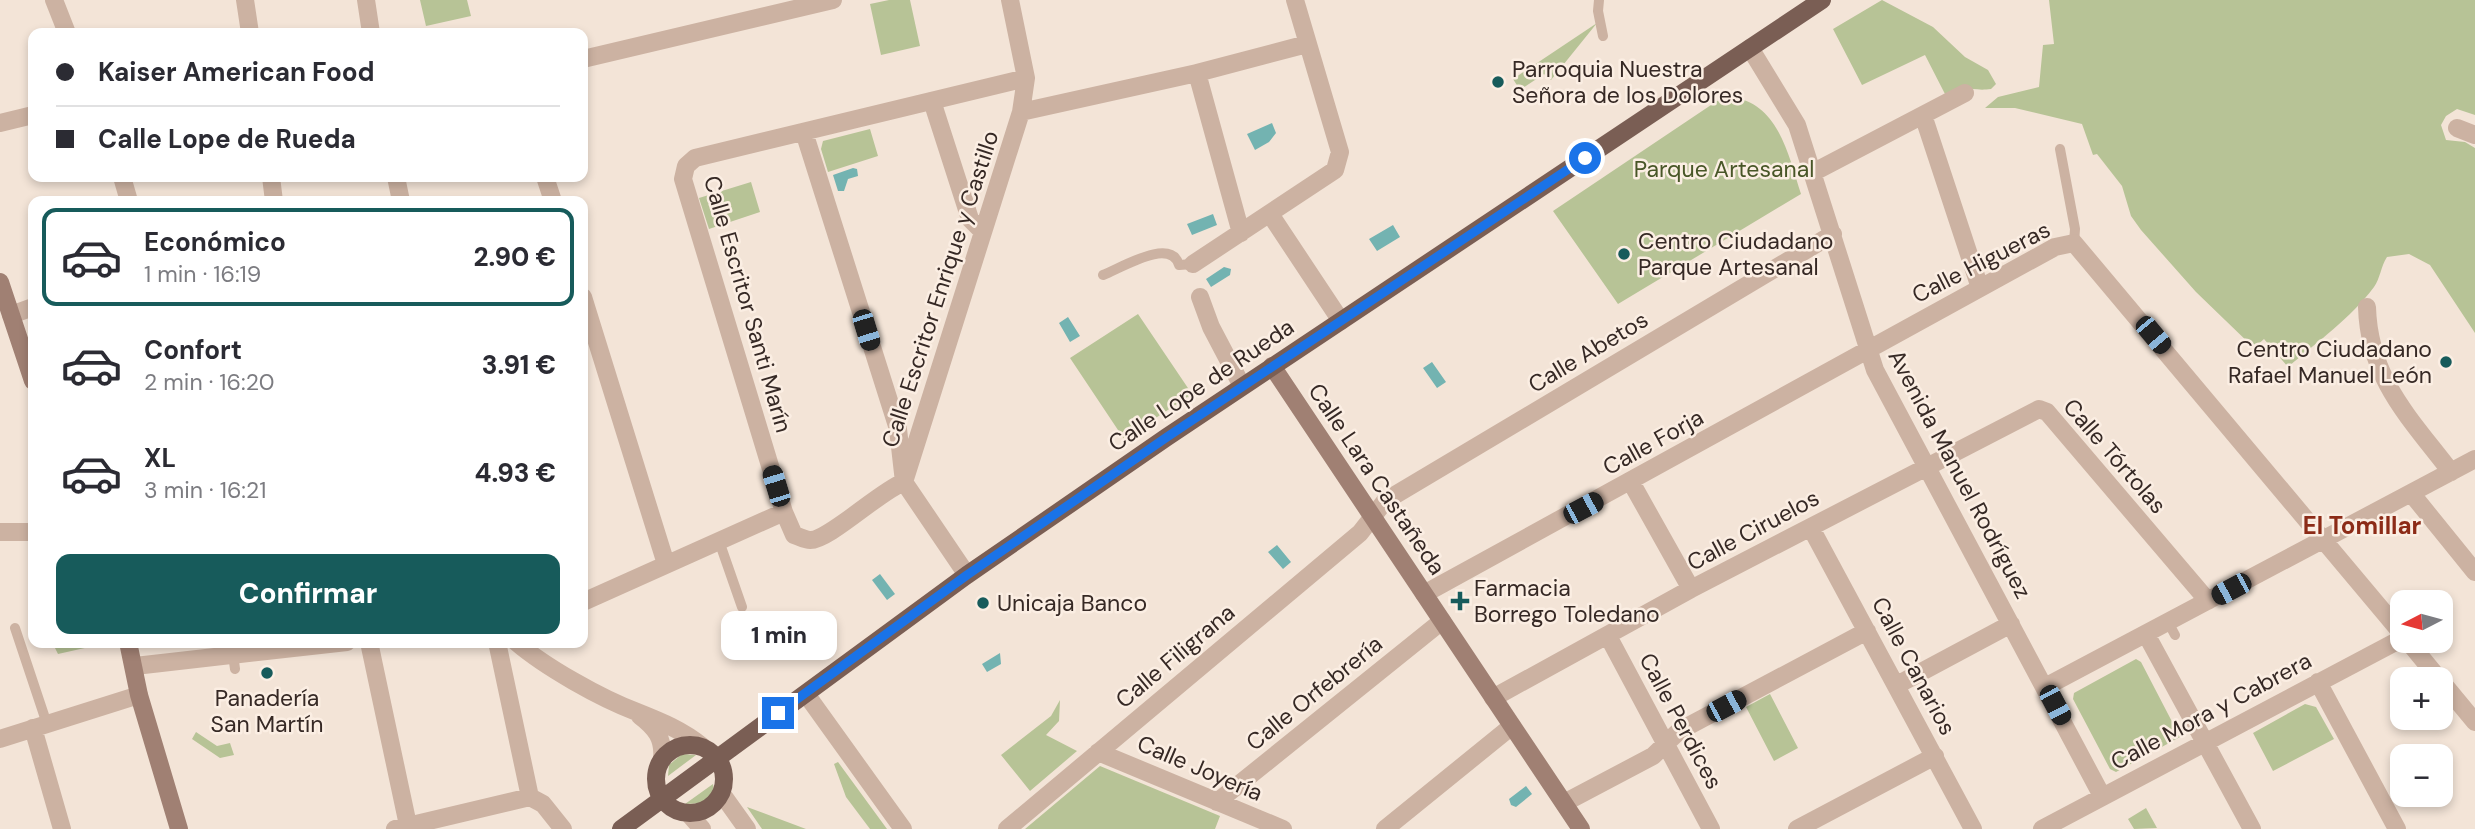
<!DOCTYPE html>
<html lang="es">
<head>
<meta charset="utf-8">
<style>
	:root { --surface:#fff; --page:#f7f7f7; --text:#2b2b33; --muted:#7c7c81; --line:#e1e1e2; --accent:#175b5b }
	body { margin:0; font-family:"DM Sans",sans-serif; background:var(--page); color:var(--text); height:100vh; display:flex; flex-direction:column; font-size:26px; white-space:nowrap }
	* { box-sizing:border-box; margin:0 }
	p { font-size:23px; color:var(--muted) }
	.icon { flex:none; width:38px; height:38px; fill:none; stroke:currentColor; stroke-width:2; stroke-linecap:round; stroke-linejoin:round }
	.map { position:relative; flex:1; overflow:hidden }
	.details { position:absolute; left:28px; top:196px; width:560px; height:452px; display:flex; flex-direction:column; background:var(--surface); border-radius:14px; box-shadow:0 4px 10px #0003 }
	.details>* { flex:none }
	.banner { position:absolute; left:28px; top:28px; width:560px; height:154px; border-radius:14px; box-shadow:0 4px 10px #0003; display:grid; align-content:center; height:154px; padding:0 28px; background:var(--surface) }
	.needle { width:46px; rotate:264deg }
	.buttons { position:absolute; left:2390px; top:590px; display:grid; gap:14px }
	.buttons a { display:grid; place-items:center; width:63px; height:63px; border-radius:14px; background:var(--surface); box-shadow:0 4px 10px #0003; font-size:35px }
	.end { position:absolute; width:32px; height:32px; margin:-16px; border:9px solid #1a73e8; background:#fff; box-shadow:0 0 0 4px #fff }
	.from { border-radius:50% }
	.bubble { position:absolute; height:49px; border-radius:14px; background:var(--surface); box-shadow:0 4px 10px #0003; font-size:23px; font-weight:800; line-height:49px; text-align:center }
	.car { position:absolute; width:21px; height:42px; margin:-21px -10px; border-radius:9px; box-shadow:0 0 5px 2px #0007; background:linear-gradient(#222 24%,#8ab4d8 0 40%,#222 0 76%,#8ab4d8 0 86%,#222 0) }
	.banner b { display:flex; align-items:center; gap:24px; height:66px; font-size:26px }
	.banner b+b { border-top:2px solid var(--line) }
	.banner i { width:18px; height:18px; background:var(--text) }
	ul { padding:12px 0 0; list-style:none }
	li { display:flex; align-items:center; gap:21px; height:98px; margin:0 14px 10px; padding:0 14px; border:4px solid transparent; border-radius:14px }
	li div { flex:1 }
	li b { display:block; font-size:26px }
	li em { font-style:normal; font-weight:800 }
	li.on { border-color:var(--accent) }
	li>.icon { width:63px; height:63px; stroke-width:1.5 }
	.action { display:flex; gap:14px; margin-top:auto; padding:14px 28px }
	.action a { flex:1; height:80px; border-radius:14px; background:var(--accent); color:#fff; font-size:28px; font-weight:800; line-height:80px; text-align:center }
	.map>svg:first-child { display:block }
	.green { fill:#b7c396 }
	.water { fill:#73b3b1 }
	.lines { fill:none; stroke-linecap:round; stroke-linejoin:round }
	.lane { stroke:#ccb2a2; stroke-width:10 }
	.street { stroke:#ccb2a2; stroke-width:18 }
	.secondary { stroke:#a08073; stroke-width:18 }
	.primary { stroke:#7a5e54; stroke-width:18 }
	.route { stroke:#1a73e8; stroke-width:9 }
	.poi-dot { fill:#175b5b; stroke:#fbeee3; stroke-width:2.5 }
	.labels { text-anchor:middle; dominant-baseline:central; stroke-width:5; stroke-linejoin:round; paint-order:stroke }
	.poi-label { font-size:23px; fill:#362925; stroke:#fbeee3; text-anchor:start }
	.park-label { font-size:23px; fill:#485627; stroke:#fbeee3 }
	.street-label { font-size:23px; fill:#362925; stroke:#fbeee3 }
	.neighbourhood-label { font-size:24px; font-weight:bold; fill:#8c2b17; stroke:#fbeee3 }
</style>
</head>
<body>
<div class="map">
<svg width="2475" height="829" viewBox="0 0 2475 829">
	<rect width="100%" height="100%" fill="#f3e4d7"/>
	<!-- green -->
	<path class="green" d="M 420,0 L 467,0 L 471,16 L 426,26 Z
		M 889,0 L 910,0 L 920,46 L 881,55 L 870,4 Z
		M 1882,0 L 1933,27 L 1965,57 L 1988,70 L 1996,84 L 1991,89 C 1970,92 1967,83 1945,94 L 1925,55 L 1862,85 L 1833,29 Z
		M 2049,0 L 2475,0 L 2475,115 L 2457,109 L 2446,116 L 2441,125 L 2446,140 L 2465,142 L 2475,148 L 2475,333 L 2430,265 L 2409,254 L 2387,257 C 2381,266 2380,279 2374,287 C 2351,318 2317,342 2288,367 L 2264,339 L 2254,348 L 2196,292 L 2141,230 L 2131,216 L 2122,186 L 2097,154 L 2093,155 L 2082,124 L 2015,108 L 1985,108 L 1998,97 L 2039,87 L 2043,45 L 2054,44 Z
		M 1597,23 L 1551,80 L 1544,74 L 1520,90 L 1513,79 Z
		M 1735,98 C 1779,105 1789,157 1801,194 L 1618,304 L 1553,211 L 1717,101 Z
		M 870,129 L 878,156 L 828,172 L 821,149 L 823,141 Z
		M 751,182 L 760,212 L 709,229 L 699,198 Z
		M 1138,314 L 1192,394 L 1124,439 L 1070,358 Z
		M 52,642 L 107,642 L 107,643 L 58,654 Z
		M 2136,659 L 2141,662 L 2180,737 L 2116,772 L 2110,769 L 2073,699 L 2074,693 Z
		M 1770,694 L 1798,748 L 1774,761 L 1746,707 Z
		M 1060,700 L 1059,721 L 1046,735 L 1077,751 L 1030,791 L 1001,755 L 1051,716 Z
		M 2305,704 L 2316,707 L 2334,739 L 2273,771 L 2253,733 Z
		M 196,732 L 217,746 L 230,743 L 234,755 L 220,758 L 192,739 Z
		M 682,754 L 696,755 L 668,776 L 669,765 Z
		M 838,762 L 887,829 L 870,829 L 846,797 L 834,764 Z
		M 1100,766 L 1220,816 L 1215,829 L 1025,829 Z
		M 713,784 L 714,791 L 704,803 L 685,804 Z
		M 747,807 L 806,829 L 762,829 Z
		M 2146,808 L 2157,828 L 2134,829 L 2128,819 Z"/>
	<!-- water -->
	<path class="water" d="M 1272,123 L 1276,133 L 1269,142 L 1255,150 L 1247,134 Z
		M 853,168 L 857,169 L 858,176 L 848,179 L 844,191 L 838,191 L 833,175 Z
		M 1213,214 L 1217,225 L 1192,235 L 1187,224 Z
		M 1393,225 L 1400,237 L 1377,251 L 1369,239 Z
		M 1224,267 L 1231,269 L 1230,275 L 1211,287 L 1206,279 Z
		M 1068,317 L 1080,336 L 1070,342 L 1059,323 Z
		M 1432,362 L 1446,382 L 1437,388 L 1423,368 Z
		M 1277,545 L 1291,562 L 1283,569 L 1268,552 Z
		M 880,574 L 895,594 L 887,600 L 872,580 Z
		M 1000,653 L 1001,664 L 987,672 L 982,664 Z
		M 1526,786 L 1532,794 L 1516,807 L 1511,805 L 1509,799 Z"/>
	<g class="lines">
		<!-- lane -->
		<path class="lane" d="M 1599,0 L 1598,11 L 1603,36
			M 2060,149 L 2075,229 L 2074,243
			M 1103,275 C 1123,267 1171,237 1179,265 L 1193,264
			M 719,541 L 742,607
			M 2168,622 L 2175,635
			M 15,628 L 47,724
			M 233,654 L 235,669"/>
		<!-- street -->
		<path class="street" d="M 54,0 L 67,33
			M 245,0 L 250,33
			M 366,0 L 371,33
			M 1750,48 L 1797,125 L 1875,370 L 2102,796
			M 583,59 L 833,0
			M 1197,73 L 1241,233
			M 932,101 L 970,219 L 983,232
			M 1021,112 L 1197,73 L 1307,44
			M 1923,115 L 1980,288
			M 0,123 L 33,115
			M 2457,128 L 2475,135
			M 804,132 L 898,429 L 904,482 L 967,575
			M 1814,172 L 1965,93
			M 122,177 L 129,201
			M 271,177 L 274,201
			M 396,177 L 401,201
			M 545,177 L 553,201
			M 1270,214 L 1341,321
			M 1193,264 L 1335,170 L 1340,152 L 1295,0
			M 583,297 L 666,564
			M 1200,297 L 1211,327 L 1242,386
			M 2367,307 C 2369,379 2410,418 2451,472
			M 11,315 L 33,307
			M 904,482 L 1021,112 L 1026,78 L 1010,0
			M 1631,482 L 1691,589
			M 2411,493 L 2475,572
			M 784,512 L 683,179 L 686,166 L 695,158 L 1026,78
			M 1811,528 L 1973,829
			M 0,532 L 33,532
			M 1424,594 L 2055,247 L 2074,243 L 2403,635
			M 583,602 L 784,512 L 794,535 C 798,536 805,540 810,540 C 828,541 880,491 904,482
			M 2146,634 L 2252,829
			M 1608,636 L 1711,829
			M 2407,640 L 2439,679
			M 369,642 L 408,825
			M 497,642 L 530,797
			M 516,642 C 545,667 600,698 637,712 C 662,722 682,730 703,747
			M 135,666 L 347,642
			M 2441,681 L 2475,722
			M 2318,682 L 2397,829
			M 1897,685 L 2011,624
			M 2045,687 L 2475,459
			M 806,694 L 903,829
			M 1493,698 L 1691,589 L 2039,409 L 2047,412 L 2208,601
			M 640,716 C 656,728 664,739 662,759
			M 33,728 L 62,829
			M 0,739 L 139,695
			M 1098,752 L 1283,829
			M 722,794 L 747,829
			M 1217,802 L 1442,621
			M 1564,803 L 1653,756 L 1679,731 L 1867,631
			M 689,814 L 702,829
			M 395,829 L 530,797 L 543,804 L 563,829
			M 1007,829 L 1360,533 L 1385,501 L 1833,234
			M 1385,829 L 1512,726
			M 1797,829 L 1935,756
			M 2042,829 L 2403,638"/>
		<!-- secondary -->
		<path class="secondary" d="M 0,282 L 33,381
			M 1272,366 L 1581,829
			M 128,642 L 139,695 L 179,829"/>
		<!-- primary -->
		<path class="primary" d="M656 779a34 34 0 1 1 68 0a34 34 0 1 1-68 0Z
			M 621,829 L 967,575 L 1167,437 L 1822,0"/>
	</g>
	<g class="lines">
		<!-- route -->
		<path class="route" d="M 778,713 L 967,575 L 1167,437 L 1585,158"/>
	</g>
	<!-- markers -->
	<g class="poi-dot">
		<circle cx="1498" cy="82" r="7"/>
		<circle cx="1624" cy="254" r="7"/>
		<circle cx="2446" cy="362" r="7"/>
		<path d="M1456.5 590.5h7v7h7v7h-7v7h-7v-7h-7v-7h7z"/>
		<circle cx="983" cy="603" r="7"/>
		<circle cx="267" cy="673" r="7"/>
	</g>
	<g class="labels">
		<!-- poi labels -->
		<g class="poi-label">
			<text x="1512" y="69">Parroquia Nuestra<tspan x="1512" dy="26">Señora de los Dolores</tspan></text>
			<text x="1638" y="241">Centro Ciudadano<tspan x="1638" dy="26">Parque Artesanal</tspan></text>
			<text x="2432" y="349" text-anchor="end">Centro Ciudadano<tspan x="2432" dy="26">Rafael Manuel León</tspan></text>
			<text x="1474" y="588">Farmacia<tspan x="1474" dy="26">Borrego Toledano</tspan></text>
			<text x="997" y="603">Unicaja Banco</text>
			<text x="267" y="698" text-anchor="middle">Panadería<tspan x="267" dy="26">San Martín</tspan></text>
		</g>
		<!-- park labels -->
		<g class="park-label">
			<text x="1724" y="169">Parque Artesanal</text>
		</g>
		<!-- street labels -->
		<g class="street-label">
			<text transform="translate(1981 262) rotate(-27)">Calle Higueras</text>
			<text transform="translate(940 289) rotate(-72)">Calle Escritor Enrique y Castillo</text>
			<text transform="translate(748 304) rotate(74)">Calle Escritor Santi Marín</text>
			<text transform="translate(1588 352) rotate(-31)">Calle Abetos</text>
			<text transform="translate(1201 385) rotate(-34)">Calle Lope de Rueda</text>
			<text transform="translate(1653 442) rotate(-29)">Calle Forja</text>
			<text transform="translate(2115 456) rotate(49)">Calle Tórtolas</text>
			<text transform="translate(1960 474) rotate(62)">Avenida Manuel Rodríguez</text>
			<text transform="translate(1377 479) rotate(56)">Calle Lara Castañeda</text>
			<text transform="translate(1753 530) rotate(-28)">Calle Ciruelos</text>
			<text transform="translate(1175 656) rotate(-40)">Calle Filigrana</text>
			<text transform="translate(1914 666) rotate(62)">Calle Canarios</text>
			<text transform="translate(1314 693) rotate(-39)">Calle Orfebrería</text>
			<text transform="translate(2211 711) rotate(-28)">Calle Mora y Cabrera</text>
			<text transform="translate(1681 721) rotate(62)">Calle Perdices</text>
			<text transform="translate(1200 768) rotate(23)">Calle Joyería</text>
		</g>
		<!-- neighbourhood labels -->
		<g class="neighbourhood-label">
			<text x="2362" y="525">El Tomillar</text>
		</g>
	</g>
</svg>
<div class="buttons">
<a><svg class="needle" viewBox="-14 -14 28 28"><path d="M0-13l5 13h-10z" fill="#e53935"/><path d="M0 13l5-13h-10z" fill="#7c7c81"/></svg></a>
<a>+</a>
<a>−</a>
</div>
<i class="end from" style="left:1585px;top:158px"></i>
<i class="end" style="left:778px;top:713px"></i>
<div class="bubble" style="left:721px;top:611px;width:116px">1 min</div>
<i class="car" style="left:866px;top:330px;rotate:163deg"></i>
<i class="car" style="left:2153px;top:335px;rotate:140deg"></i>
<i class="car" style="left:776px;top:486px;rotate:343deg"></i>
<i class="car" style="left:1583px;top:508px;rotate:62deg"></i>
<i class="car" style="left:2231px;top:589px;rotate:242deg"></i>
<i class="car" style="left:2055px;top:705px;rotate:152deg"></i>
<i class="car" style="left:1726px;top:706px;rotate:62deg"></i>
<div class="banner">
<b><i class="from"></i>Kaiser American Food</b>
<b><i></i>Calle Lope de Rueda</b>
</div>
<section class="details">
<ul>
<li class="on"><svg class="icon" aria-label="car" viewBox="0 0 24 24"><path d="M5 17H2v-5l4-1 3-4h7l3 4 3 1v5h-3M9 17h6M6 11h13"/><circle cx="7" cy="17" r="2"/><circle cx="17" cy="17" r="2"/></svg><div><b>Económico</b><p>1 min · 16:19</p></div><em>2.90 €</em></li>
<li><svg class="icon" aria-label="car" viewBox="0 0 24 24"><path d="M5 17H2v-5l4-1 3-4h7l3 4 3 1v5h-3M9 17h6M6 11h13"/><circle cx="7" cy="17" r="2"/><circle cx="17" cy="17" r="2"/></svg><div><b>Confort</b><p>2 min · 16:20</p></div><em>3.91 €</em></li>
<li><svg class="icon" aria-label="car" viewBox="0 0 24 24"><path d="M5 17H2v-5l4-1 3-4h7l3 4 3 1v5h-3M9 17h6M6 11h13"/><circle cx="7" cy="17" r="2"/><circle cx="17" cy="17" r="2"/></svg><div><b>XL</b><p>3 min · 16:21</p></div><em>4.93 €</em></li>
</ul>
<div class="action"><a>Confirmar</a></div>
</section>
</div>
</body>
</html>
